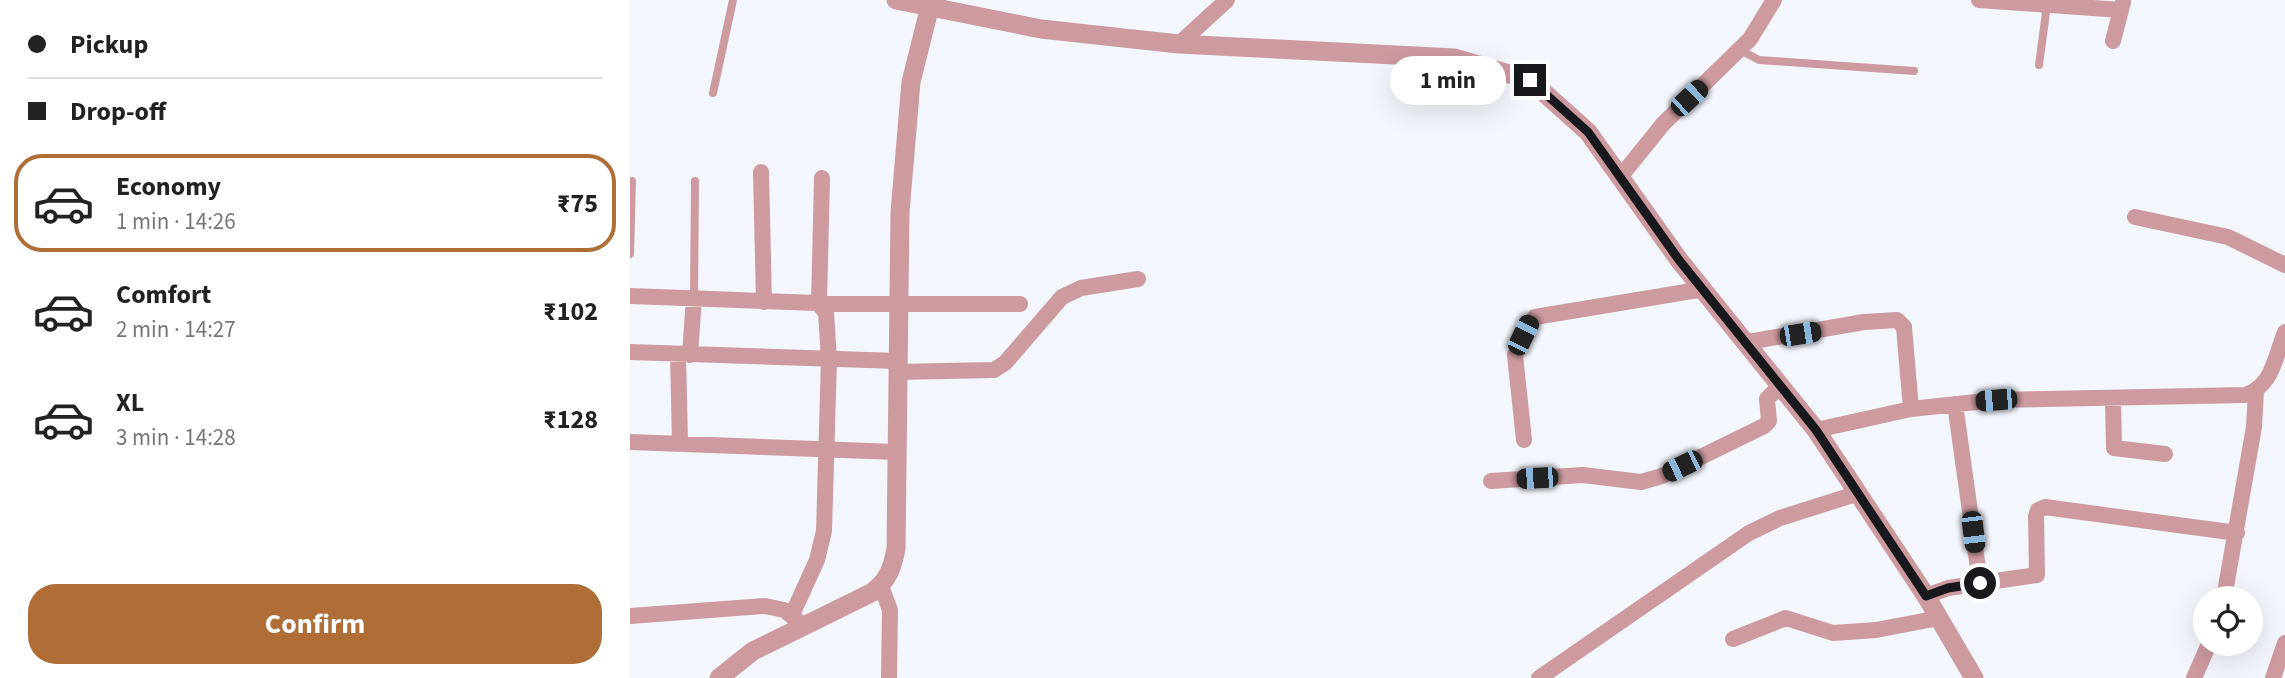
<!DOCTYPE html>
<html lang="en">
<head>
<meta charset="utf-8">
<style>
	:root { --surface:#fff; --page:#f6f6f6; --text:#222; --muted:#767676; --line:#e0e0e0; --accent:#ae6e36 }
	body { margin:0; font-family:"Source Sans 3",sans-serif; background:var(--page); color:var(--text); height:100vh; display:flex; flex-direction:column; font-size:26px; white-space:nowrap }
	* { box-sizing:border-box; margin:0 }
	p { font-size:23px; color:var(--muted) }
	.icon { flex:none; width:38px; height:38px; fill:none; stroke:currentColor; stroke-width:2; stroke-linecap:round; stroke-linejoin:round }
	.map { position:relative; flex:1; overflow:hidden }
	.side { display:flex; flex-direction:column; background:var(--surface); width:630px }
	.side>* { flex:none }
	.hud { display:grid; align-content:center; height:154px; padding:0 28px; background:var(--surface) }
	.buttons { position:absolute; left:1563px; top:586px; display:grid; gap:14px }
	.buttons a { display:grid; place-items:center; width:70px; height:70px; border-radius:50%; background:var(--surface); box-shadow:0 7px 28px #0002; font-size:35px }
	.end { position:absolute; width:32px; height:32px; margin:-16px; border:9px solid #18191c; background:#fff; box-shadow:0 0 0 4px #fff }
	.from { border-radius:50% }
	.bubble { position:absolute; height:49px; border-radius:24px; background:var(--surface); box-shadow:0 7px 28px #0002; font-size:23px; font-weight:700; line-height:49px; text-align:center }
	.car { position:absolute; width:21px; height:42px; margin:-21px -10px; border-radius:9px; box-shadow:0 0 5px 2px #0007; background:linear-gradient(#222 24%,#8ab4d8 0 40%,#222 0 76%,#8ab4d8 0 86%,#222 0) }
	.hud b { display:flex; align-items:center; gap:24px; height:66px; font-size:26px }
	.hud b+b { border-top:2px solid var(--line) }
	.hud i { width:18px; height:18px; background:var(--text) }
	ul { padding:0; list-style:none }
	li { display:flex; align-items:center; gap:21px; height:98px; margin:0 14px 10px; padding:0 14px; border:4px solid transparent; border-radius:28px }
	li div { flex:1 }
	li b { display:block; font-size:26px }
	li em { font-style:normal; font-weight:700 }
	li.on { border-color:var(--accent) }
	li>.icon { width:63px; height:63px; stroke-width:1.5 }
	.action { display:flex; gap:14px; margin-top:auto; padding:14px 28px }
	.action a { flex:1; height:80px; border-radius:28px; background:var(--accent); color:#fff; font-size:28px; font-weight:700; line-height:80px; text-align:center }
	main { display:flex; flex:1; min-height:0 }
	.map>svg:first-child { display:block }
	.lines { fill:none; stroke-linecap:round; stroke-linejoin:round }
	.service { stroke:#cd9aa0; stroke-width:8 }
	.minor { stroke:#cd9aa0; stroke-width:16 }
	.tertiary { stroke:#cd9aa0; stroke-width:19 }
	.route { stroke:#18191c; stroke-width:9 }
</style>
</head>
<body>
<main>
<section class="side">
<div class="hud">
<b><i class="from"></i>Pickup</b>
<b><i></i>Drop-off</b>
</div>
<ul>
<li class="on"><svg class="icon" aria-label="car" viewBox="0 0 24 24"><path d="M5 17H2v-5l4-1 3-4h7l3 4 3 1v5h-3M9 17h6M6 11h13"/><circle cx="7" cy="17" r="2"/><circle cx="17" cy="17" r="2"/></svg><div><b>Economy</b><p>1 min · 14:26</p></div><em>₹75</em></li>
<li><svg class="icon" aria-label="car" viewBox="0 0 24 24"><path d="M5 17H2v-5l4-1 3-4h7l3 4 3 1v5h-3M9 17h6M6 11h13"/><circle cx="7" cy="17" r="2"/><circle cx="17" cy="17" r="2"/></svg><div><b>Comfort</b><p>2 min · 14:27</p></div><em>₹102</em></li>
<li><svg class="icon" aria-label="car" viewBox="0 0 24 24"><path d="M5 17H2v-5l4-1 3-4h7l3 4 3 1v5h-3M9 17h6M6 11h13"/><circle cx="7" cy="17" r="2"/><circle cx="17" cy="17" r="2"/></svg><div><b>XL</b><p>3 min · 14:28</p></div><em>₹128</em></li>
</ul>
<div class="action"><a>Confirm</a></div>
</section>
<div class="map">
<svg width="1655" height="678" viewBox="0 0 1655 678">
	<rect width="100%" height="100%" fill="#f3f6fc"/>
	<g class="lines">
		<!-- service -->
		<path class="service" d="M 1110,50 L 1129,60 L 1284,71
			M 1409,65 L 1417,5
			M 83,93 L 103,0
			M 0,254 L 2,181
			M 64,297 L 65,181"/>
		<!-- minor -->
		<path class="minor" d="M 1349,0 L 1491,10
			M 1483,41 L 1493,2
			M 549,44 L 597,0
			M 131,172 L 134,302
			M 991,176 L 1033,124 L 1120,39 L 1144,0
			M 1505,217 L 1598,237 L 1655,265
			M 0,296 L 215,304 L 390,304
			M 1118,342 L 1234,322 L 1267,320 L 1274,327 L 1281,409
			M 0,352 L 268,361
			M 48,354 L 50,442
			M 60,355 L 64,297
			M 267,372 L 364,370 L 375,363 L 432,297 L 451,288 L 508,279
			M 1483,398 L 1484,448 L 1535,454
			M 1325,404 L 1350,583
			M 1186,430 L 1281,409 L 1365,400 L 1615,395 C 1643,386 1645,357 1655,332
			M 894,440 L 885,355 L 905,317 L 1074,289
			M 0,442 L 266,452
			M 861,481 L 953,475 L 1011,482 L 1032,476 L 1134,426 L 1139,421 L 1137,399 L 1151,385
			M 251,586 L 260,610 L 259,678
			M 1296,596 L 1318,588 L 1407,575 L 1406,516 L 1408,510 L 1415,507 L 1607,533
			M 1594,598 L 1624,427 L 1626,391
			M 162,615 L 187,560 L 194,531 L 199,359 L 196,313 L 189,304 L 192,178
			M 0,616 L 135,606 L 154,610 L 168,621
			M 1103,639 L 1156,618 L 1203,633 L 1246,630 L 1309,618
			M 909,678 L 1119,533 L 1150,518 L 1229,493
			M 1564,678 L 1579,644
			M 1643,678 L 1655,643"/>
		<!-- tertiary -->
		<path class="tertiary" d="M 266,0 L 411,29 L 549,44 L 824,58 L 900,80 L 958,132 L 1049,260 L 1186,430 L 1296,596 L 1344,678
			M 89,678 L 123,651 L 241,593 C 258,581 262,569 266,549 L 270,212 L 281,82 L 300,6"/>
	</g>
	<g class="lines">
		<!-- route -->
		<path class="route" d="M 900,80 L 958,132 L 1049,260 L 1186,430 L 1296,596 L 1318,588 L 1350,583"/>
	</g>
</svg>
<div class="buttons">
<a><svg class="icon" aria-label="locate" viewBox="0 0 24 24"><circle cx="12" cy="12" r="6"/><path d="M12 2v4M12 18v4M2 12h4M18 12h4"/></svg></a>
</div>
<i class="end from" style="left:1350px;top:583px"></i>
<i class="end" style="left:900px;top:80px"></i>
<div class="bubble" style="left:760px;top:56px;width:116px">1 min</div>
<i class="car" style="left:1059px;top:98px;rotate:47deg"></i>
<i class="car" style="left:1170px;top:334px;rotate:81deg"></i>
<i class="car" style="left:893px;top:335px;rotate:26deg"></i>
<i class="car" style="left:1366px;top:400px;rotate:265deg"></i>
<i class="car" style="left:1052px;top:466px;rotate:244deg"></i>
<i class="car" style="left:907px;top:478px;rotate:267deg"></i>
<i class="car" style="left:1343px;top:532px;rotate:173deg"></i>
</div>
</main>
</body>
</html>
